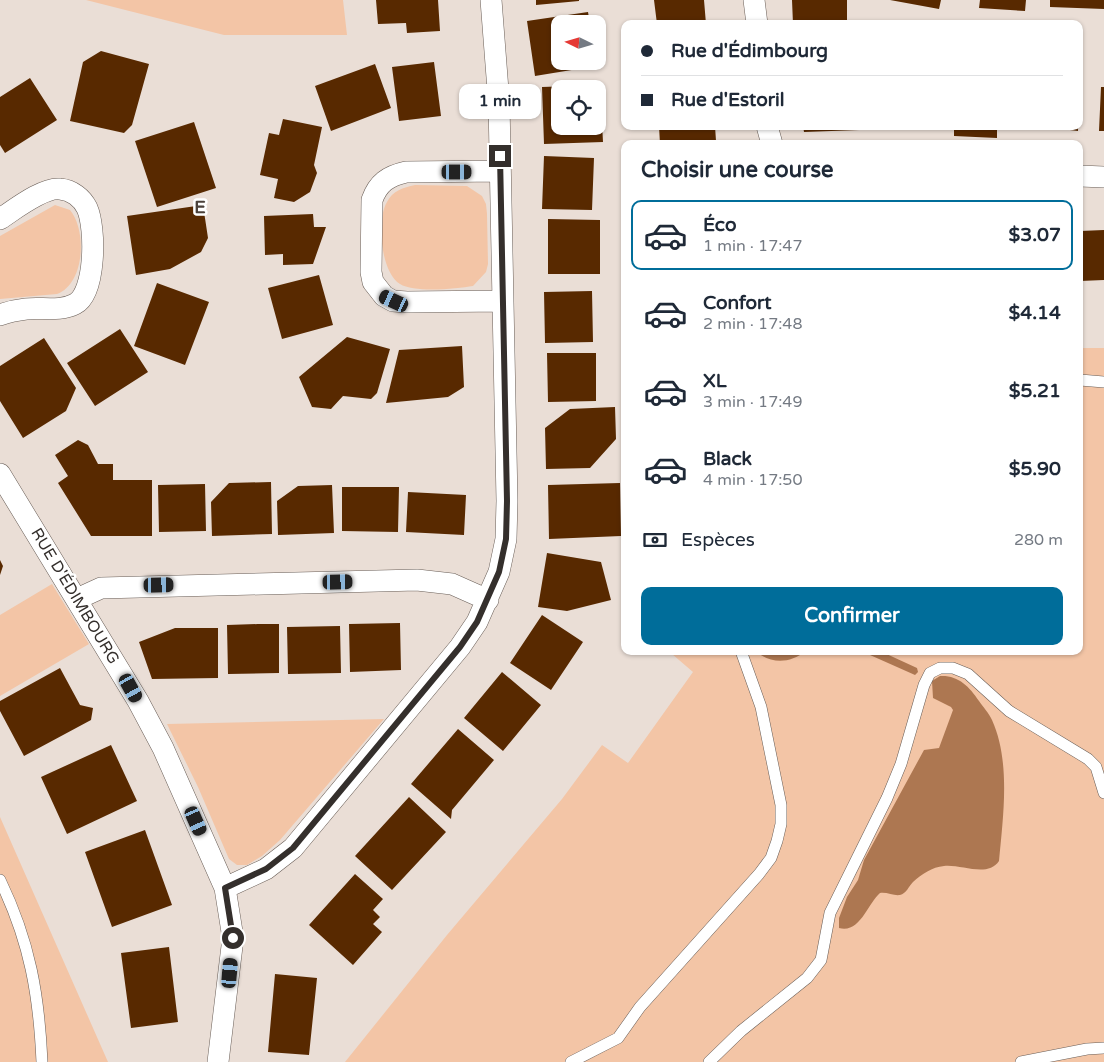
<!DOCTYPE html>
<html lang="fr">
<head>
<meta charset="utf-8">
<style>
	:root { --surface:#fff; --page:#f6f6f7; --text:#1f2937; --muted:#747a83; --line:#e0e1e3; --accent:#006d9a }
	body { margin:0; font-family:"Varela Round",sans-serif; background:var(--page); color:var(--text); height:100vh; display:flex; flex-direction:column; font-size:19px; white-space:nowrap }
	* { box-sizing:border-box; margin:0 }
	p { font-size:16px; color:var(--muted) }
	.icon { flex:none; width:28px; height:28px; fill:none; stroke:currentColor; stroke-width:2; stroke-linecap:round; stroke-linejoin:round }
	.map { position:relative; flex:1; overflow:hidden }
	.side { position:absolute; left:621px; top:140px; width:462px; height:515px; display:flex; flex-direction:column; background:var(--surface); border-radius:10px; box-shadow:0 1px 4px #0004 }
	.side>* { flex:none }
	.hud { position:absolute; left:621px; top:20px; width:462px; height:110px; border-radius:10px; box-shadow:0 1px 4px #0004; display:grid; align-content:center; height:110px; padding:0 20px; background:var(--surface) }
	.needle { width:32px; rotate:275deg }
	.tools { position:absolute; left:551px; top:15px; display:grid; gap:10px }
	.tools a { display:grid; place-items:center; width:55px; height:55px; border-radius:10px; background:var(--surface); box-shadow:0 1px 4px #0004; font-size:25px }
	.end { position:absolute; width:22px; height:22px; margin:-11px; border:6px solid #342f2c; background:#fff; box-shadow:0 0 0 2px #fff }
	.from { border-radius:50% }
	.bubble { position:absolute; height:35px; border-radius:10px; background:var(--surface); box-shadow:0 1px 4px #0004; font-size:16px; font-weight:700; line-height:35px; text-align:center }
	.car { position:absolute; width:15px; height:30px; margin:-15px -8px; border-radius:6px; box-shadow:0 0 4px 1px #0007; background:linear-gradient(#222 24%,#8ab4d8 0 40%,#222 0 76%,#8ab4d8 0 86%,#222 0) }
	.hud b { display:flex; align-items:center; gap:18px; height:48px; font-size:19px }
	.hud b+b { border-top:1px solid var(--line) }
	.hud i { width:12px; height:12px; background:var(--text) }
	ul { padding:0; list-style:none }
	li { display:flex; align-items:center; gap:15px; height:70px; margin:0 10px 8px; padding:0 10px; border:2px solid transparent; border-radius:10px }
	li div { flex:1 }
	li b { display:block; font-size:19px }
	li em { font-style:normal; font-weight:700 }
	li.on { border-color:var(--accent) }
	li>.icon { width:45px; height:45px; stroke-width:1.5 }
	h2 { padding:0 20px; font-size:22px; line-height:60px }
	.pay { display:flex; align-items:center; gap:12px; height:55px; padding:0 20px; font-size:19px }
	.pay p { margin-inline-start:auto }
	.action { display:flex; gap:10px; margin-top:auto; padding:10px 20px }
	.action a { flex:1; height:58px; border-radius:10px; background:var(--accent); color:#fff; font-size:20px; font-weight:700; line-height:58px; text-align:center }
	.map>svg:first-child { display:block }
	.green { fill:#f3c5a6 }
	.water { fill:#ad7751 }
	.building { fill:#582900; fill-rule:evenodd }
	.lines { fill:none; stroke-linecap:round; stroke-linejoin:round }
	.service-casing { stroke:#695e57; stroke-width:12 }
	.minor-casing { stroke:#695e57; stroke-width:22 }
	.service { stroke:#fff; stroke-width:11 }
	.minor { stroke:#fff; stroke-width:21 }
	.route { stroke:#342f2c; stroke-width:6 }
	.labels { text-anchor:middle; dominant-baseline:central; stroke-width:5; stroke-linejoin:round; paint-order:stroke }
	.street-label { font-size:16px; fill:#342f2c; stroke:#fff }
	.neighbourhood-label { font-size:18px; font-weight:bold; fill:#4b413a; stroke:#fff }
</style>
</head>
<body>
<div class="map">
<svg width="1104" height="1062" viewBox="0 0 1104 1062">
	<rect width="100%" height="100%" fill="#eaded6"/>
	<!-- green -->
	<path class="green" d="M 86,0 L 343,0 L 347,35 L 224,35 Z
		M 415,185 L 467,186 L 482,196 L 486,204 L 487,214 L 488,264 L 486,272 L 473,286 C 456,289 414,293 400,284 C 381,273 376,220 387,202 C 393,190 403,188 415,185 Z
		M 55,205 L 70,210 C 87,230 85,284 57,294 L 0,299 L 0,236 Z
		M 1080,348 L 1104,348 L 1104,1062 L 345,1062 L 447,935 L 562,799 L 602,745 L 628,763 L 693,672 L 672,654 L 672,651 L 1080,651 Z
		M 52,584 L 89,644 L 0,696 L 0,615 Z
		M 384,719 L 280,840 L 262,856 L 247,865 L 237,865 L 229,859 L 198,787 L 167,724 Z
		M 0,817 L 108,1062 L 0,1062 Z"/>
	<!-- water -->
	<path class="water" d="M 755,651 L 806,651 C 789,664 771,664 755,651 Z
		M 861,651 L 880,651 L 917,668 L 918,672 L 915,675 Z
		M 940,676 C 958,675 969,686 979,701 C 983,707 989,713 992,720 C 1011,762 1003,817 999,861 C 988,878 961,864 944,866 C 932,867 922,874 913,882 C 909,886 906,894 900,895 C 894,896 887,892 880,893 C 868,903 860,934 839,928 L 839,918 L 847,897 L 858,880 L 864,860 L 924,750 L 939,748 L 953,710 L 951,707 L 933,698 L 932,681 Z"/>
	<!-- building -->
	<path class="building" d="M 376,0 L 438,0 L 440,31 L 407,33 L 406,23 L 378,24 Z
		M 536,0 L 579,0 L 579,1 L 536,5 Z
		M 654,0 L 704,0 L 706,24 L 657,24 Z
		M 792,0 L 847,0 L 847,24 L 793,24 Z
		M 890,0 L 941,0 L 939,9 Z
		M 980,0 L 1026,0 L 1025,11 L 979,8 Z
		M 1050,0 L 1104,0 L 1104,9 L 1050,7 Z
		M 588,12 L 590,24 L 560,24 L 560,61 L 598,61 L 599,45 L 602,65 L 535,76 L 527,21 Z
		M 101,51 L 149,64 L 132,125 L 124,133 L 70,121 L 83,62 Z
		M 434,62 L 441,116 L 399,121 L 392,67 Z
		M 375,64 L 391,108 L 331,131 L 315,86 Z
		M 30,78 L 57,120 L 5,153 L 0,145 L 0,97 Z
		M 600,85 L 603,142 L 544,144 L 542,87 ZM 560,89 L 598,89 L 598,126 L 560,126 Z
		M 1101,87 L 1104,87 L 1104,131 L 1099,131 Z
		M 283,119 L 322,127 L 314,165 L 317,173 L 310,192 L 294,202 L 274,198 L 278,179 L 260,175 L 269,133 L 279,135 Z
		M 194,122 L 216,188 L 157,207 L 135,141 Z
		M 659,126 L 715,126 L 716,141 L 660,144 Z
		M 803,126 L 858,126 L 859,130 L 804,132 Z
		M 885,126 L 941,126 L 940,130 L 885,129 Z
		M 954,126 L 997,126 L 997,138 L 954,136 Z
		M 1037,126 L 1078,126 L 1078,131 Z
		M 544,156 L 594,158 L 592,210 L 542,209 Z
		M 203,205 L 208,238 L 201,252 L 170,269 L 136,275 L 127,216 Z
		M 313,214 L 314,227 L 326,227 L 313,264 L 283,265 L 283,254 L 265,255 L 264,216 Z
		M 548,219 L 600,220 L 600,274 L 548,274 Z
		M 1104,230 L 1104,280 L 1080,281 L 1080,231 Z
		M 319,275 L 333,325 L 282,339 L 268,288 Z
		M 157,283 L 209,302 L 185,365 L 134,346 Z
		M 592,291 L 593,342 L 545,343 L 544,292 Z
		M 120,329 L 148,372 L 95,406 L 67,363 Z
		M 347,337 L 390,349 L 377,393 L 371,399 L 343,396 L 331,409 L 312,407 L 299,377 Z
		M 44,338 L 76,388 L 66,411 L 23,438 L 0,401 L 0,366 Z
		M 462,346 L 464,387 L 448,397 L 386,403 L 399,350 Z
		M 547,353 L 596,353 L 596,401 L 548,402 Z
		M 615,407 L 616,439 L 590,468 L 546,469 L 545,428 L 570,409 Z
		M 78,440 L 88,445 L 98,464 L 113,464 L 113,480 L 152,480 L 152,536 L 91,536 L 58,483 L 68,476 L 55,455 Z
		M 271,482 L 272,534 L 212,536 L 211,502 L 229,483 Z
		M 620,483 L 621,536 L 549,539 L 548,485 Z
		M 205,484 L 206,531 L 159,532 L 158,485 Z
		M 332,485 L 334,533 L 278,535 L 277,501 L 298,486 Z
		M 342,487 L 399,487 L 398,532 L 342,531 Z
		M 408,492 L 466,495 L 464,535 L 406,532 Z
		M 547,553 L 601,562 L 611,600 L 567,611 L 538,607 Z
		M 0,560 L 3,566 L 0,575 Z
		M 542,615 L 583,642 L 551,690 L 510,663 Z
		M 400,623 L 401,670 L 350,672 L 349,624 Z
		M 258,624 L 279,624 L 279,673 L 228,674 L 227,625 Z
		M 340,626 L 341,673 L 288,674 L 287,627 Z
		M 175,628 L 218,628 L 218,678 L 152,679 L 139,642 Z
		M 60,668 L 80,705 L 93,708 L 91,720 L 24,756 L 0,711 L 0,701 Z
		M 502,672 L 541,705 L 503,751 L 464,718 Z
		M 458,729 L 494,760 L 452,810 L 451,819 L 411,784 Z
		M 111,745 L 137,801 L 67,834 L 41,777 Z
		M 409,797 L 446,832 L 392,890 L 355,856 Z
		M 145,830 L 172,905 L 112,927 L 85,852 Z
		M 355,874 L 383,899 L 373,910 L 380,917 L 373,924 L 382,932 L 353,965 L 309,925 Z
		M 169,947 L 178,1022 L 131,1028 L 121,953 Z
		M 275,974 L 317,978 L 309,1055 L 268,1052 Z"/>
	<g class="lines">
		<!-- service casing -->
		<g class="service-casing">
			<path id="service" d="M 1080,380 L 1104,382
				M 0,880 C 30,942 39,995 42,1062
				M 571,1062 L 618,1038 L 640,1007 L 759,874 L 771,858 L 777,841 L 781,824 L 781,805 L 761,707 L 741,651
				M 709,1062 L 741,1031 L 807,978 L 821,960 L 830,913 L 887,798 L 901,764 L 924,685 L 930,673 L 940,668 L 953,668 L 968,674 L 1009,711 L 1088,759 L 1096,767 L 1104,793
				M 1021,1062 L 1087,1049 L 1104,1048"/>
		</g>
		<!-- minor casing -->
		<g class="minor-casing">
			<path id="minor" d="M 754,0 L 757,24
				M 767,126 L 772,144
				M 500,171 L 406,172 C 388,176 378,183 372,200 L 371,272 L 373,282 L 384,296 L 393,301 L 407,302 L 502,301
				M 1080,176 L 1104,177
				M 0,219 C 14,210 43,187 60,189 C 72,190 82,198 87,208 C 96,228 96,293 75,304 C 60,312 41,307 26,309 C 17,310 8,312 0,315
				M 0,474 L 138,701 L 163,748 L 225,888 L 233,938 L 218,1062
				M 77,599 L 101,588 L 417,580 L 452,584 L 488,600
				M 225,888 L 266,869 L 293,848 L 460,647 L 477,622 L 499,572 L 506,539 L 507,501 L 499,103 L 491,0"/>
		</g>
		<!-- service -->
		<use href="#service" class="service"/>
		<!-- minor -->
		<use href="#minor" class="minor"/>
	</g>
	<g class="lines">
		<!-- route -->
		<path class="route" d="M 233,938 L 225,888 L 266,869 L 293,848 L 460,647 L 477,622 L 499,572 L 506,539 L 507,501 L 500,156"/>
	</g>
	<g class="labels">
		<!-- street labels -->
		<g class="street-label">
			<text transform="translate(75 596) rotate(59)">RUE D'ÉDIMBOURG</text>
		</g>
		<!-- neighbourhood labels -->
		<g class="neighbourhood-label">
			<text x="200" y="207">E</text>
		</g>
	</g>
</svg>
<div class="tools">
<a><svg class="needle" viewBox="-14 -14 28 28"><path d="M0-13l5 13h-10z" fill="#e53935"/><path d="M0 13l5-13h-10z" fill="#747a83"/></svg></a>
<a><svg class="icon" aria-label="locate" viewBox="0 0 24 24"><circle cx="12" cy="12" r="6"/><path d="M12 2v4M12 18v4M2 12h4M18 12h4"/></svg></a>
</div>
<i class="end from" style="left:233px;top:938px"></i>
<i class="end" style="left:500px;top:156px"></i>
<div class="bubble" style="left:459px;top:84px;width:82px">1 min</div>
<i class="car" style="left:457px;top:172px;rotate:90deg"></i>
<i class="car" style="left:394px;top:301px;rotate:295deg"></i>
<i class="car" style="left:338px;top:582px;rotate:89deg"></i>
<i class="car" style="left:159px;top:585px;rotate:89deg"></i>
<i class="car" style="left:131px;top:688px;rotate:151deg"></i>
<i class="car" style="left:196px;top:821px;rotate:156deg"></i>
<i class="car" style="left:230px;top:973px;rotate:5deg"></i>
<div class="hud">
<b><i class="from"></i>Rue d'Édimbourg</b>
<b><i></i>Rue d'Estoril</b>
</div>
<section class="side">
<h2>Choisir une course</h2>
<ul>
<li class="on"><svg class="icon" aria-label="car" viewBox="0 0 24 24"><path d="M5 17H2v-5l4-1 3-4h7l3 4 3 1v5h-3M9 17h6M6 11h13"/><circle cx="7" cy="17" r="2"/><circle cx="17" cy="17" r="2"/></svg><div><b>Éco</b><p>1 min · 17:47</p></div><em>$3.07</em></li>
<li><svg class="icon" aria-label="car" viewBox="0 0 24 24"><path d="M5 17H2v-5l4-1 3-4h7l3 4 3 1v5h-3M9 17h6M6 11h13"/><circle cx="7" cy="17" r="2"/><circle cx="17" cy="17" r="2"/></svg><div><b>Confort</b><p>2 min · 17:48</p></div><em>$4.14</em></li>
<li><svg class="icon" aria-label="car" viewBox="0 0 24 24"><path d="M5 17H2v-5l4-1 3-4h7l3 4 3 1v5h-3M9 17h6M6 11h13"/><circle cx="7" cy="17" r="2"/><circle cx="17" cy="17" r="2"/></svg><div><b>XL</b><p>3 min · 17:49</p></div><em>$5.21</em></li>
<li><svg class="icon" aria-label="car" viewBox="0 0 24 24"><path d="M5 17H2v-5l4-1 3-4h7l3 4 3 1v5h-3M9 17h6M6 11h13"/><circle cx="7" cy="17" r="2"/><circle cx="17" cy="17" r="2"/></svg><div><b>Black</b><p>4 min · 17:50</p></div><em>$5.90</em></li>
</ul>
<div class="pay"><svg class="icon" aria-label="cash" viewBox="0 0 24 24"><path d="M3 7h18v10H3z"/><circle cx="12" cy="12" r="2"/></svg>Espèces<p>280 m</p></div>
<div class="action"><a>Confirmer</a></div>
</section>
</div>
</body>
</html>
